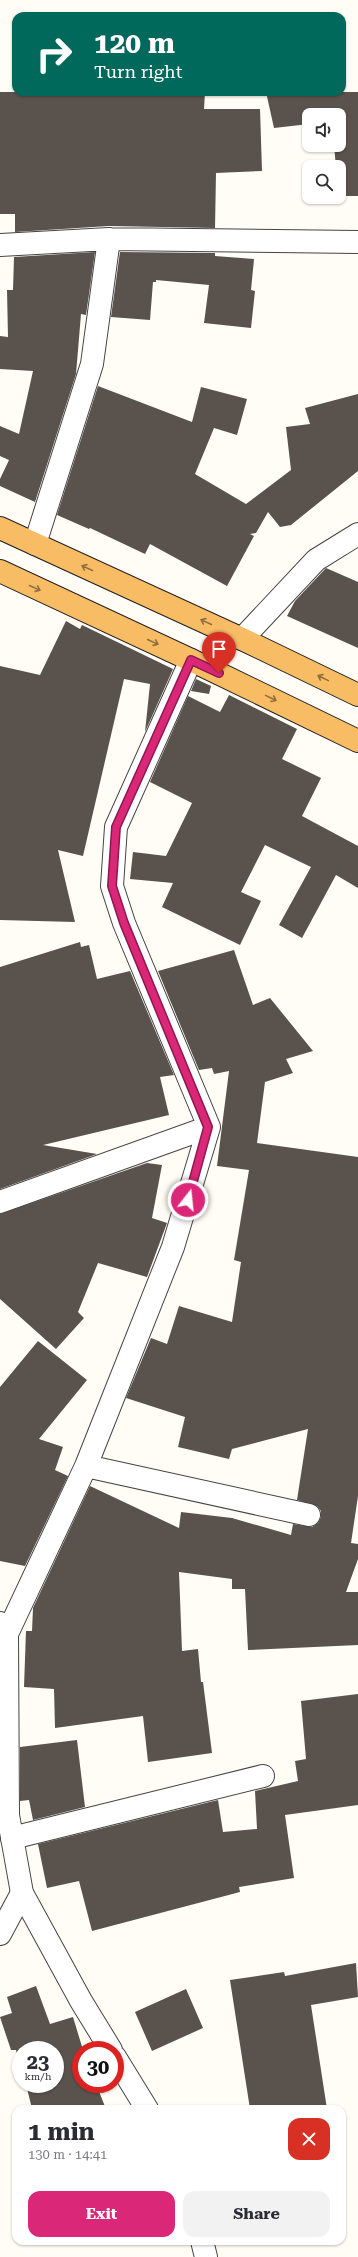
<!DOCTYPE html>
<html lang="en">
<head>
<meta charset="utf-8">
<style>
  body { margin:0; font-family:"Roboto Serif",serif; background:#f2f2f3; color:#2b2b33; height:100vh; display:flex; flex-direction:column; font-size:15px; white-space:nowrap }
  * { box-sizing:border-box; margin:0 }
  p { font-size:13px; color:#7c7c81 }
  .icon { flex:none; width:22px; height:22px; fill:none; stroke:currentColor; stroke-width:2; stroke-linecap:round; stroke-linejoin:round }
  .map { position:relative; flex:1; overflow:hidden }
  .side { position:absolute; left:12px; top:2105px; width:334px; height:140px; display:flex; flex-direction:column; background:#fff; border-radius:12px; box-shadow:0 1px 3px #0004 }
  .side>* { flex:none }
  .banner { position:absolute; left:12px; top:12px; width:334px; height:84px; border-radius:12px; box-shadow:0 1px 3px #0004; background:#00695c; color:#fff; overflow:hidden }
  .buttons { position:absolute; left:302px; top:108px; display:grid; gap:8px }
  .buttons a { display:grid; place-items:center; width:44px; height:44px; border-radius:8px; background:#fff; box-shadow:0 1px 3px #0004; font-size:20px }
  .speed { position:absolute; left:12px; top:2041px; display:flex; gap:8px; font-size:20px; font-weight:700; text-align:center }
  .speed>* { display:grid; place-content:center; width:52px; height:52px; border-radius:50%; background:#fff; box-shadow:0 1px 3px #0004; line-height:1 }
  .speed small { font-size:10px; font-weight:400 }
  .speed .limit { border:6px solid #d22; background:#fff; color:#111 }
  .pin { position:absolute; display:grid; place-items:center; width:34px; height:34px; color:#fff; margin:-41px -17px; border-radius:50% 50% 50% 0; rotate:-45deg; box-shadow:0 0 4px #0007 }
  .pin .icon { rotate:45deg }
  .me { position:absolute; width:44px; margin:-22px; rotate:16deg; stroke-linejoin:round; filter:drop-shadow(0 0 3px #0008) }
  .turn { display:flex; align-items:center; gap:14px; height:84px; padding:0 16px; font-size:18px }
  .turn .icon { width:52px; height:52px; stroke-width:2.5 }
  .turn b { display:block; font-size:28px; line-height:34px }
  .round { display:grid; place-items:center; flex:none; width:42px; height:42px; border-radius:12px; background:#f2f2f3 }
  .summary { display:flex; align-items:center; justify-content:space-between; height:68px; padding:0 16px }
  h1 { font-size:24px; font-weight:700; line-height:30px }
  .primary-button { display:flex; gap:8px; margin-top:auto; padding:8px 16px }
  .primary-button a { flex:1; height:46px; border-radius:12px; background:#db2777; color:#fff; font-size:16px; font-weight:700; line-height:46px; text-align:center }
  .primary-button a+a { background:#f2f2f3; color:#2b2b33 }
  .map>svg:first-child { display:block }
  .building { fill:#5a524d }
  .lines { fill:none; stroke-linecap:round; stroke-linejoin:round }
  .minor-casing { stroke:#444; stroke-width:24 }
  .tertiary-casing { stroke:#444; stroke-width:24 }
  .trunk-casing { stroke:#222; stroke-width:24 }
  .minor { stroke:#fff; stroke-width:22 }
  .tertiary { stroke:#fff; stroke-width:22 }
  .trunk { stroke:#f7bc64; stroke-width:22 }
  .oneway { stroke:#906f3f }
  .route-casing { stroke:#8e194d; stroke-width:10 }
  .route { stroke:#db2777; stroke-width:7 }
</style>
</head>
<body>
<div class="map">
<svg width="358" height="2257" viewBox="0 0 358 2257">
  <rect width="100%" height="100%" fill="#fffdf5"/>
  <path class="building" d="M 0,92 L 205,92 L 204,109 L 260,109 L 262,171 L 216,173 L 215,228 L 109,226 L 15,232 L 15,214 L 0,214 Z
    M 266,92 L 358,92 L 358,196 L 339,196 L 339,167 L 336,167 L 334,145 L 339,145 L 339,115 L 309,115 L 309,124 L 274,128 Z
    M 95,252 L 86,315 L 81,314 L 76,374 L 35,502 L 0,486 L 0,479 L 9,460 L 0,456 L 0,426 L 19,434 L 33,371 L 0,369 L 0,336 L 8,337 L 7,290 L 13,290 L 14,257 Z
    M 120,252 L 215,253 L 215,256 L 254,259 L 251,290 L 255,291 L 251,328 L 204,323 L 209,285 L 156,280 L 156,282 L 153,282 L 150,320 L 111,317 Z
    M 98,386 L 192,422 L 201,387 L 247,399 L 237,435 L 214,428 L 195,474 L 246,504 L 291,470 L 286,427 L 310,424 L 305,408 L 358,394 L 358,471 L 291,525 L 280,527 L 268,512 L 256,533 L 250,534 L 254,536 L 227,586 L 150,544 L 145,554 L 90,528 L 89,529 L 57,515 Z
    M 326,568 L 358,582 L 358,648 L 287,616 L 295,601 Z
    M 66,621 L 80,629 L 82,625 L 173,669 L 145,732 L 150,684 L 124,679 L 83,856 L 58,850 L 75,922 L 0,920 L 0,666 L 40,675 Z
    M 196,679 L 211,686 L 209,694 L 191,691 Z
    M 229,695 L 297,729 L 282,759 L 321,778 L 302,816 L 358,846 L 358,888 L 336,875 L 302,938 L 279,925 L 311,867 L 265,845 L 241,892 L 261,901 L 240,945 L 162,907 L 173,883 L 130,879 L 133,852 L 166,856 L 192,803 L 150,782 L 188,696 L 220,712 Z
    M 80,942 L 81,947 L 89,945 L 97,979 L 130,971 L 174,1075 L 160,1077 L 169,1115 L 43,1145 L 97,1154 L 0,1189 L 0,967 Z
    M 234,950 L 253,1005 L 270,998 L 313,1051 L 286,1059 L 293,1073 L 265,1082 L 257,1143 L 358,1157 L 358,1496 L 351,1543 L 358,1544 L 358,1559 L 346,1592 L 358,1592 L 358,1645 L 248,1650 L 245,1589 L 232,1589 L 232,1579 L 179,1572 L 182,1651 L 198,1649 L 201,1682 L 203,1682 L 212,1753 L 148,1762 L 143,1716 L 55,1728 L 54,1689 L 24,1687 L 26,1631 L 32,1631 L 33,1608 L 90,1486 L 179,1528 L 181,1512 L 232,1518 L 291,1535 L 293,1524 L 312,1527 L 318,1523 L 321,1517 L 321,1511 L 317,1506 L 297,1500 L 308,1429 L 232,1449 L 229,1459 L 178,1447 L 185,1417 L 126,1398 L 151,1338 L 167,1344 L 179,1306 L 232,1322 L 241,1262 L 234,1260 L 249,1170 L 217,1166 L 229,1071 L 214,1074 L 212,1068 L 199,1070 L 158,971 Z
    M 147,1163 L 162,1165 L 152,1218 L 167,1223 L 147,1277 L 98,1263 L 78,1312 L 84,1318 L 56,1349 L 0,1299 L 0,1214 Z
    M 38,1341 L 87,1380 L 39,1439 L 63,1447 L 55,1470 L 68,1476 L 25,1566 L 0,1561 L 0,1387 Z
    M 358,1694 L 358,1805 L 285,1815 L 294,1878 L 239,1887 L 240,1892 L 92,1931 L 79,1881 L 47,1888 L 38,1844 L 218,1800 L 223,1832 L 257,1829 L 255,1791 L 298,1781 L 295,1761 L 306,1759 L 301,1701 Z
    M 77,1740 L 85,1807 L 33,1820 L 29,1800 L 20,1801 L 20,1747 Z
    M 356,1963 L 358,1997 L 311,2005 L 327,2109 L 250,2109 L 230,1980 L 284,1972 L 285,1976 Z
    M 36,1986 L 50,2024 L 73,2017 L 83,2050 L 81,2050 L 81,2084 L 96,2084 L 106,2109 L 32,2109 L 26,2084 L 55,2084 L 55,2050 L 21,2050 L 21,2060 L 19,2053 L 17,2054 L 16,2050 L 11,2050 L 0,2017 L 12,2013 L 7,1997 Z
    M 186,1989 L 203,2028 L 152,2051 L 135,2012 Z"/>
  <g class="lines">
    <defs>
      <path id="minor" d="M 0,245 L 109,239 L 358,242
        M 35,544 L 92,364 L 109,239
        M 242,639 L 316,560 L 358,534
        M 0,1202 L 209,1127
        M 86,1466 L 309,1515
        M 7,1634 L 86,1466 L 173,1247 L 209,1127 L 124,923 L 112,886 L 116,827 L 191,660
        M 12,1838 L 263,1776
        M 0,1934 L 22,1893"/>
      <path id="tertiary" d="M 0,1623 L 7,1634 L 8,1815 L 22,1893 L 81,2001 L 111,2050
        M 115,2057 L 147,2109
        M 202,2241 L 206,2257"/>
      <path id="trunk" d="M 0,528 L 242,639 L 358,695
        M 0,571 L 191,660 L 358,741"/>
    </defs>
    <use href="#minor" class="minor-casing"/>
    <use href="#tertiary" class="tertiary-casing"/>
    <use href="#trunk" class="trunk-casing"/>
    <use href="#minor" class="minor"/>
    <use href="#tertiary" class="tertiary"/>
    <use href="#trunk" class="trunk"/>
  </g>
  <defs><path id="oneway-shaft" d="M-6 0H5M1.5-3L5.5 0L1.5 3" fill="none" stroke-width="1.6" stroke-linecap="round" stroke-linejoin="round"/></defs>
  <g class="oneway">
    <use href="#oneway-shaft" transform="translate(87 568) rotate(-155)"/>
    <use href="#oneway-shaft" transform="translate(35 588) rotate(25)"/>
    <use href="#oneway-shaft" transform="translate(206 622) rotate(-155)"/>
    <use href="#oneway-shaft" transform="translate(153 642) rotate(25)"/>
    <use href="#oneway-shaft" transform="translate(323 678) rotate(-154)"/>
    <use href="#oneway-shaft" transform="translate(271 698) rotate(26)"/>
  </g>
  <g class="lines">
    <defs>
      <path id="route" d="M 188,1200 L 208,1127 L 124,923 L 112,886 L 116,827 L 191,660 L 219,673"/>
    </defs>
    <use href="#route" class="route-casing"/>
    <use href="#route" class="route"/>
  </g>
</svg>
<div class="buttons">
<a><svg class="icon" aria-label="sound" viewBox="0 0 24 24"><path d="M4 9h4l5-4v14l-5-4H4zM17 9q2 3 0 6"/></svg></a>
<a><svg class="icon" aria-label="search" viewBox="0 0 24 24"><circle cx="10" cy="10" r="6"/><path d="M15 15l6 6"/></svg></a>
</div>
<div class="speed"><div>23<small>km/h</small></div><div class="limit">30</div></div>
<div class="pin" style="left:219px;top:673px;background:#d93025"><svg class="icon" aria-label="arrive" viewBox="0 0 24 24"><path d="M6 21V4h12l-3 4 3 4H6"/></svg></div>
<svg class="me" style="left:188px;top:1200px" viewBox="-20 -20 40 40"><circle r="17" fill="#db2777" stroke="#fff" stroke-width="3"/><path d="M0-11L8 9 0 5-8 9z" fill="#fff"/></svg>
<div class="banner">
<div class="turn"><svg class="icon" aria-label="right" viewBox="0 0 24 24"><path d="M7 20v-9h11M14 6l5 5-5 5"/></svg><div><b>120 m</b>Turn right</div></div>
</div>
<section class="side">
<div class="summary"><div><h1>1 min</h1><p>130 m · 14:41</p></div><a class="round" style="background:#d93025;color:#fff"><svg class="icon" aria-label="close" viewBox="0 0 24 24"><path d="M6 6l12 12M18 6L6 18"/></svg></a></div>
<div class="primary-button"><a>Exit</a><a>Share</a></div>
</section>
</div>
</body>
</html>
